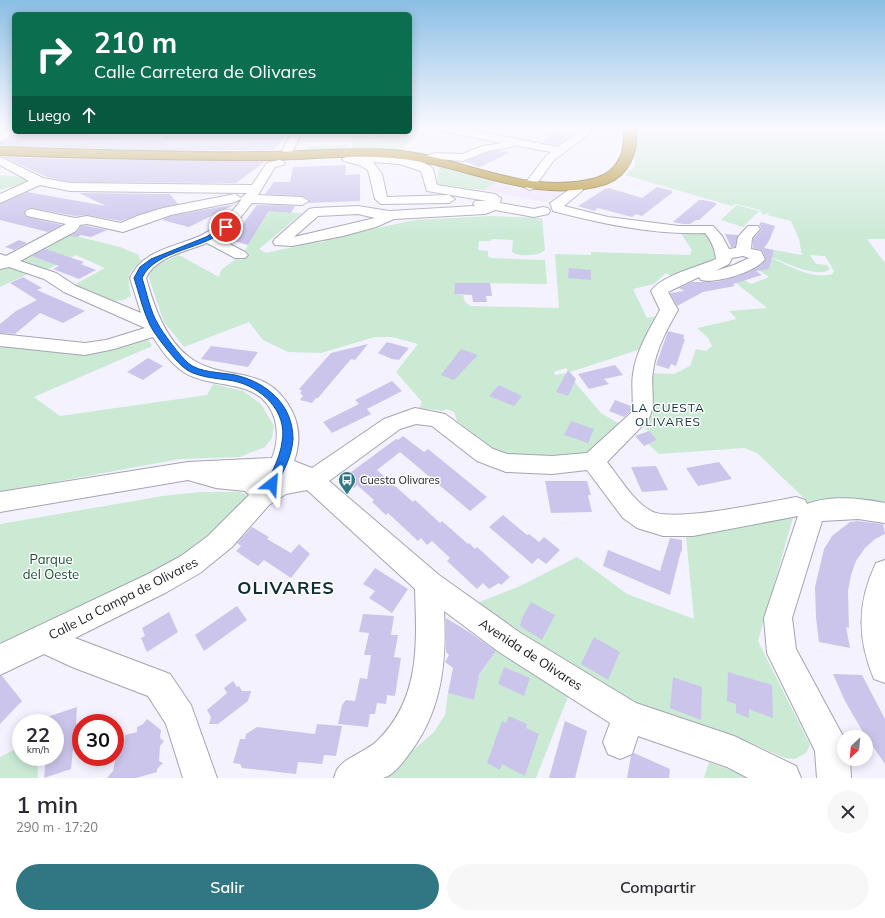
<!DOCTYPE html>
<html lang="es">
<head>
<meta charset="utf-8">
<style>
  body { margin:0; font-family:Mulish,sans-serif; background:#f7f7f7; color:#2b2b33; height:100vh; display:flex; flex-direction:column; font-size:15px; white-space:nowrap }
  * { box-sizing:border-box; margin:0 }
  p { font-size:13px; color:#7c7c81 }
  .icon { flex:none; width:22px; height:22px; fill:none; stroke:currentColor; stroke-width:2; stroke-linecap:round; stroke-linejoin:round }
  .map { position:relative; height:778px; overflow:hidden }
  .sheet { display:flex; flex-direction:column; background:#fff; flex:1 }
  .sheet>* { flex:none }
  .banner { position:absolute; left:12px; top:12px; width:400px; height:122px; border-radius:6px; box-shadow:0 2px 10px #0003; background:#0b6e4f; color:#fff; overflow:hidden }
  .needle { width:26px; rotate:206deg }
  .fabs { position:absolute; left:837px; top:730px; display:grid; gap:8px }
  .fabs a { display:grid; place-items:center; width:36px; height:36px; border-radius:50%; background:#fff; box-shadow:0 2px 10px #0003; font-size:20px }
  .speed { position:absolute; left:12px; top:714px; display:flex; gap:8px; font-size:20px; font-weight:700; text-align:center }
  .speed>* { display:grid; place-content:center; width:52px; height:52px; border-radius:50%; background:#fff; box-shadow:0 2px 10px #0003; line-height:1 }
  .speed small { font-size:10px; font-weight:400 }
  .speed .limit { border:6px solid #d22; background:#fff; color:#111 }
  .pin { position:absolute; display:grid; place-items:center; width:34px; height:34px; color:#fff; margin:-17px; border:2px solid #fff; border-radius:50%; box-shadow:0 1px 4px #0007 }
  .me { position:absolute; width:44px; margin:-22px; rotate:28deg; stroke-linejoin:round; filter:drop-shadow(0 0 3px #0008) }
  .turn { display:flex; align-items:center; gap:14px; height:84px; padding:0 16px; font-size:18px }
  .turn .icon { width:52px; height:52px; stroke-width:2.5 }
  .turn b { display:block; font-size:28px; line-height:34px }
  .then { display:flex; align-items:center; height:38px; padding:0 16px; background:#0003; gap:8px; font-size:15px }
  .round { display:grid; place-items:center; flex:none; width:42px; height:42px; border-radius:21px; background:#f7f7f7 }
  .overview { display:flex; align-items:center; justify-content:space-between; height:68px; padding:0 16px }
  h1 { font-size:24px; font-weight:600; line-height:30px }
  .primary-button { display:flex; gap:8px; margin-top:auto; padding:8px 16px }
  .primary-button a { flex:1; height:46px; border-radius:24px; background:#307783; color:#fff; font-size:16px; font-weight:600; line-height:46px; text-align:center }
  .primary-button a+a { background:#f7f7f7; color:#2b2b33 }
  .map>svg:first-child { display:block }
  .industrial { fill:#efe5fb }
  .green { fill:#caead4 }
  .building { fill:#cbc5eb }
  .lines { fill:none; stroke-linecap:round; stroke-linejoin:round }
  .minor-casing { stroke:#a5a4b2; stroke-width:2 }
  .highway-casing { stroke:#7d6726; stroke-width:2 }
  .minor { fill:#fff; fill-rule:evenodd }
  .highway { fill:#b18f28; fill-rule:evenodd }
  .route { fill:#1a73e8; stroke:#114b97 }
  .labels { text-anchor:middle; stroke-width:3; stroke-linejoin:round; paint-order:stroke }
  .poi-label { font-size:11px; fill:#1c1c21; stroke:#fff; text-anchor:start }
  .neighbourhood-label { font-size:12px; letter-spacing:1px; fill:#0d2f35; stroke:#fff }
  .near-park-label { font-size:13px; fill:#155030; stroke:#fff }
  .near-street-label { font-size:13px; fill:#1c1c21; stroke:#fff }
  .near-district-label { font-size:18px; font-weight:bold; letter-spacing:1px; fill:#0d2f35; stroke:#fff }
</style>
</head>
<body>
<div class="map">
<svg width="885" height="778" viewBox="0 0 885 778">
  <rect width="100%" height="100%" fill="#f4f2ff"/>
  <path class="industrial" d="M 495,183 L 521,189 L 558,192 L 564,194 L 545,202 L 484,190 Z"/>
  <path class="green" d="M 635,128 L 885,128 L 885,239 L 867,239 L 885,263 L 885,509 L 810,504 L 757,453 L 744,448 L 659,454 L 648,444 L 657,440 L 641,424 L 653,415 L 646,391 L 647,373 L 674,374 L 690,366 L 696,349 L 706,351 L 712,346 L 708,338 L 697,328 L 737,319 L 729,311 L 767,308 L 726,275 L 733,273 L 751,284 L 769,277 L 752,266 L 759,259 L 771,261 L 772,258 C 789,266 813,280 832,274 L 834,271 L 825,256 L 810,255 L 816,264 L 827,265 L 830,269 C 817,280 778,259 764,254 L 773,254 L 774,250 L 802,255 L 799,239 L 791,221 L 767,215 L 770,212 L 763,215 L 760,210 L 736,204 L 732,206 L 625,175 L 635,166 Z
    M 361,134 L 410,140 L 402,150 L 352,150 L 353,135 Z
    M 349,145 L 348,150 L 308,151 L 308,146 Z
    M 439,166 L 495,183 L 484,190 L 437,185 Z
    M 0,175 L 21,177 L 29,182 L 0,190 Z
    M 275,202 L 281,203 L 280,205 L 283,205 L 279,212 L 302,213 L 259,249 L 266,253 L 311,243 L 324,242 L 324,240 L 414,220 L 491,216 L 542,218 L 545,250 C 539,256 519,257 512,252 L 513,240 L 492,239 L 491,241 L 479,241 L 478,250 L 488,251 L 488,256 L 491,258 L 545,260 L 547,284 L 455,283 L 454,294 L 463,295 L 465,302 L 471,306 L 559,308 L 555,254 L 591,255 L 591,252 L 690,255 L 692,250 L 682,235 L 683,232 L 706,231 L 720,257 L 675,278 L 666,273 L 654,284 L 633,289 L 647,318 L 663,315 L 644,348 L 570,372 L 566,368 L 554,372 L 555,375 L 567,373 L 601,413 L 625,427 L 599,449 L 567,461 L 505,455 L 495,450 L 457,421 L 454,412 L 446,409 L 443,411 L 419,408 L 422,402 L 396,372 L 418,344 L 392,337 L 375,337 L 321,353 L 288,352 L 263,340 L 249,322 L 184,347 L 164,322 L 149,278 L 151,270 L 155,266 L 179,255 L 219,277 L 221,270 L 237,258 L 241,260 L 249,253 L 245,251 L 248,245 Z
    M 737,205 L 759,211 L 743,227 L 721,220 Z
    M 67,234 L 120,247 L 139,255 L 139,259 L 143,260 C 125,274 128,276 131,296 C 114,309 90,293 74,285 L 105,268 L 76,255 L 44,271 L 20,261 Z
    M 13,266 L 32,272 L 0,287 L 0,269 Z
    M 146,336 L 152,346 L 34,397 L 60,416 L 207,395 L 213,384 L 243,391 L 261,404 L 274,426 L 272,438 L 265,447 L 240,457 L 180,459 L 0,492 L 0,342 L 63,349 Z
    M 200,492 L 240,492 L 246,495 L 246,500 L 208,543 L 0,652 L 0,524 L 163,496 Z
    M 796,507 L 758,641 L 810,745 L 806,753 L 795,759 L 785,758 L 746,741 L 641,705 L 578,670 L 477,603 L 518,587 L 577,557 L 627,594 L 694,619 L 685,526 Z
    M 496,651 L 568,697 L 536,778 L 386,778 L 386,774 L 434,732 L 445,715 L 448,693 L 474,700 L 478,677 Z
    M 21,746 L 21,757 L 37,757 L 38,778 L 0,778 L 0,757 Z
    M 709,762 L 751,778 L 704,778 Z"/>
  <path class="building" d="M 18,132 L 91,133 L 86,137 L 161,139 L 165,135 L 284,137 L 274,150 L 164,150 L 0,146 L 0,143 Z
    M 544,132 L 570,132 L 557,145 L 542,142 L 548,137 Z
    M 499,151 L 511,152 L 480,167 L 465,162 L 489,152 Z
    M 3,157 L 131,160 L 266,161 L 236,183 L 70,182 L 47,177 Z
    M 346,165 L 345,175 L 360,174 L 360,201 L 309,203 L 310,200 L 302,196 L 265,194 L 274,182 L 290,182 L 293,167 Z
    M 657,187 L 673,191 L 671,192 L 673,192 L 642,216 L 636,214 L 632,217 L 598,208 L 594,211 L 578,206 L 605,189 L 609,188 L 642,198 Z
    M 27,192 L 106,206 L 79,193 L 170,194 L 178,204 L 137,215 L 121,221 L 87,215 L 75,216 L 32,208 L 26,209 L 24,214 L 27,217 L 62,225 L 48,232 L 0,220 L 0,204 Z
    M 699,200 L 703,200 L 716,203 L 716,205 L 699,220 L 696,220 L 690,224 L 683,224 L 673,222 Z
    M 236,204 L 189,227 L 162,220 L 171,216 Z
    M 257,205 L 295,206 L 291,213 L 269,211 L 248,245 L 231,240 Z
    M 761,222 L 775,226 L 769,241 L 764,248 L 774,250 L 769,269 L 756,271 L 762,275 L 733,284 L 735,286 L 703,292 L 677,306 L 670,293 L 684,291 L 679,288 L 692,282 L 716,282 L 736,277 L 761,265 L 766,259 L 762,250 L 753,248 L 753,239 L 762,229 L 759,225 Z
    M 81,226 L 87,226 L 107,230 L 91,237 L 81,235 L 77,237 L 70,236 L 77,232 Z
    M 725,234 L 738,235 L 735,247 L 731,247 Z
    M 19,240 L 27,243 L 14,250 L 5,247 Z
    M 45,249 L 84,262 L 81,264 L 96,270 L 79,279 L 53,269 L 59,266 L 32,256 Z
    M 569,268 L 591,270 L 591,280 L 568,278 Z
    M 23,277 L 42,288 L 37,290 L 85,311 L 63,323 L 40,313 L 15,334 L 0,333 L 0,324 L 16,311 L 37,300 L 10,283 Z
    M 455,283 L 490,283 L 492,296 L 486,296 L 487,302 L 473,302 L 472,295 L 454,294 Z
    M 668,331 L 684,335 L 683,339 L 685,339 L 676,366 L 671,364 L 669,369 L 656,365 Z
    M 387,342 L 409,348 L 399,360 L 392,359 L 378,353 Z
    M 368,344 L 355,360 L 351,359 L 318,398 L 316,398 L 312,403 L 300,400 L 303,396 L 300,393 L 302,391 L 299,389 L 331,353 Z
    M 211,346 L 227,348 L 258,352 L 248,367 L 201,359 Z
    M 461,349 L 478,355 L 454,380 L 441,375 Z
    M 148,358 L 163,366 L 143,380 L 127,372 Z
    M 615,365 L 623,375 L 604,379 L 609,384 L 589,389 L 578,374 Z
    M 568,370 L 576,379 L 568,396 L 556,392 Z
    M 392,381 L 402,391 L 367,409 L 371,414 L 332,433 L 323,422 L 359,404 L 355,400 Z
    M 499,385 L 522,396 L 514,406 L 489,396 Z
    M 615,400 L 631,406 L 631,411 L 624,417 L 609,411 Z
    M 571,421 L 594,429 L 588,443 L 564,435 Z
    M 649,431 L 657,440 L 644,446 L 635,436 Z
    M 403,436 L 424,452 L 428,449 L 487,497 L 470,511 L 400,452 L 377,470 L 413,502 L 415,500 L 440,523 L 442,521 L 468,544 L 469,543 L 475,549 L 477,547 L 510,577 L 501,585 L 499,583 L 489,589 L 483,583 L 477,589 L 447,561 L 450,558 L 432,541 L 427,545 L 421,538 L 418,541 L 388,513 L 386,515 L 372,502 L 374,500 L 357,485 L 354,488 L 343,478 L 396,439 L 398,440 Z
    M 719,462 L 732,479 L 698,486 L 686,468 Z
    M 656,466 L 668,490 L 642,492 L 631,467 Z
    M 545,481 L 587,481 L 591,495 L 588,495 L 592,512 L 551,513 Z
    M 503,515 L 527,535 L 529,534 L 539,542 L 544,537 L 560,550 L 546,564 L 538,558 L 532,564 L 489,527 Z
    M 858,521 L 883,524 L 885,534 L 875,539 L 865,548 L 856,561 L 851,575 L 848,591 L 849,628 L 846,627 L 850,648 L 819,642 L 816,618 L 815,587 L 824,549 L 832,536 L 850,522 Z
    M 252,527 L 269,537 L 267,539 L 291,553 L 299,544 L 310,554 L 291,578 L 264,560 L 258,566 L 236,551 L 241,546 L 237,543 Z
    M 670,538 L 682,540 L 682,552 L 681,551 L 670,595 L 603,566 L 608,550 L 660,571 Z
    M 375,568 L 408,589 L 392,613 L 369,598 L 375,591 L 363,584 Z
    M 531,602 L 555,615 L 542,640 L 520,626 L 522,618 Z
    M 237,606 L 247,620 L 204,651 L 195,635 Z
    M 169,612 L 178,632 L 147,652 L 141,638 L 145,636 L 142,628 Z
    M 363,614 L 394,616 L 391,635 L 398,635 L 394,657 L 401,658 L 395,696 L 387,695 L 386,704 L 377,703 L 375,714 L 370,714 L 368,727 L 338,724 L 342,705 L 346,700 L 355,701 L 360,678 L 367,679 L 371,655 L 364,655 L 369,633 L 359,632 Z
    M 446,618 L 469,632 L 496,651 L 479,675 L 474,700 L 448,693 L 453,668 L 445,662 L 449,655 L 446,652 Z
    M 594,637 L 620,652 L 608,680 L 581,664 Z
    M 504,667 L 530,678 L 524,696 L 498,684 Z
    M 728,672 L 772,685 L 773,718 L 749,709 L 749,718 L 736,713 L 736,704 L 727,701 Z
    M 833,674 L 862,675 L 885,719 L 885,764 L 863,732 L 845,701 Z
    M 0,676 L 2,676 L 22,701 L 0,724 Z
    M 673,677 L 702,687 L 701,720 L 670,708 Z
    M 233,681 L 237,687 L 239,686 L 242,691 L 251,691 L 248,701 L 218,724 L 209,724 L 211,717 L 207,710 L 227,693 L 224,688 Z
    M 77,707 L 76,724 L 81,722 L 81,747 L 73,749 L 71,769 L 44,778 L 46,757 L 55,757 L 55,723 L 35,723 L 35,721 Z
    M 509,716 L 527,724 L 526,728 L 539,734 L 525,776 L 502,764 L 500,770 L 487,763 L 502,721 L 506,723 Z
    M 147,719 L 161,730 L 160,738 L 164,741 L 160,746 L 159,761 L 163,763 L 157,769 L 157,772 L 136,778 L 107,778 L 113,771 L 117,750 L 120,744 L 124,743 L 125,735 L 137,732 L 137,727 L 143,724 Z
    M 565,721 L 587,731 L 575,778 L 549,778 Z
    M 317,724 L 342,726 L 336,756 L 324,755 L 322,764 L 298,762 L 296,774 L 242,768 L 240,764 L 233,763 L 240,739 L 245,739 L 246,734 L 257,727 L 315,734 Z
    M 634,753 L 670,769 L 669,778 L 627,778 L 631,756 Z"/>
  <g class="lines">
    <defs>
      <path id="minor" d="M 8,128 L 14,128 L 14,132 L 17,132 L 0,142 L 0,134 Z
        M 436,128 L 460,128 L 558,147 L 582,128 L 592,128 L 587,136 L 554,160 L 533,189 L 529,190 L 523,186 L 546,156 L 551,152 L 513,145 L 512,147 L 489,151 L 463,161 L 437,159 L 426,162 L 422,161 L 420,159 L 422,157 L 436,153 L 462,154 L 483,146 L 502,143 L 441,131 Z
        M 292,132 L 302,132 L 292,153 L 284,153 L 282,151 Z
        M 344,132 L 386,132 L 387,134 C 383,139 348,137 344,132 Z
        M 368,155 C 383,155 424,157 433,169 L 437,185 L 495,194 L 501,198 L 500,203 L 534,209 L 543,207 L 548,208 L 550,211 L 548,214 L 534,217 L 495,210 L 485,214 L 394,219 L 376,227 L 343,236 L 292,246 L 275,245 L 273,242 L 275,239 L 309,209 L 314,208 L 358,206 L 389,211 L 475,206 L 473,204 L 475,201 L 487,201 L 427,191 L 421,171 L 399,164 L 373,162 L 382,174 L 387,197 L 449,195 L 455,199 L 449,203 L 381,204 L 375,199 L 368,170 L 359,165 L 344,161 L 342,159 L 348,156 ZM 358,214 L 375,218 L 294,237 L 318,216 Z
        M 0,157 L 43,178 L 70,183 L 252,185 L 267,163 L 279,160 L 283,161 L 285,163 L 283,165 L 275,167 L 258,195 L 302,197 L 309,201 L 302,205 L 252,203 L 232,228 L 218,238 L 245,252 L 248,255 L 245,258 L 235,258 L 207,243 C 188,251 155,257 146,278 C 154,306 165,339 189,357 C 225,384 266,361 292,411 C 300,427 300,445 294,461 L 312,468 L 384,419 L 415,408 L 445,414 L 493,449 L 507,454 L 552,456 L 587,453 L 632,412 C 634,399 631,386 633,374 C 636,351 649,330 660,310 L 651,291 C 662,275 698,267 716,259 C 715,249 711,240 705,233 C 653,235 603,224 553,211 L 550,203 L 570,189 L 569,186 L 571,183 L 579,183 L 583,190 L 564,206 L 608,217 L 679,226 L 713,226 L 722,236 L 729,249 L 736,248 L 738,237 L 748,226 L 758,226 L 760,229 L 752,238 L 751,249 L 761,251 L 765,259 C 756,272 716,284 701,280 L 699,277 L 668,292 L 678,310 C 667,329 656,349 653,371 C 650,388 657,405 648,420 L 607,462 C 620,478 633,501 651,511 C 673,523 768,502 796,497 L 805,500 L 807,504 C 831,495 860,498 885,503 L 885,523 L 858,519 L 822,521 L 792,618 L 796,649 L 844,738 L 844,759 L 850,759 L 851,778 L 817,778 L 815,751 L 767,653 L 764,618 L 798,516 L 693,536 L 663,536 L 637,528 L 623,518 L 587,470 L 552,474 L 506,472 L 477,461 L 432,426 L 416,424 L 400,429 L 329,481 L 439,575 L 519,632 L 636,703 L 734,736 L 796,766 L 801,778 L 748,778 L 727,767 L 638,736 L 632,754 L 620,759 L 608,754 L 603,742 L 610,723 L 499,652 L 444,611 C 447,665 441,715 406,758 C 401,765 392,776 383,778 C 372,778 346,778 334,778 C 335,775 336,770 339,767 C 344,759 368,750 377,741 C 420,699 417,646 415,589 L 307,490 L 286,494 L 269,505 L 232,547 L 200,573 L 167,592 L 75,638 L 170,674 L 191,705 L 217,778 L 183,778 L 166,724 L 148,696 L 72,667 L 44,654 L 0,675 L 0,644 L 148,574 L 181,556 L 208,536 L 249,495 L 245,491 L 216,488 L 188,480 L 0,512 L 0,492 L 188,462 L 272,458 C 277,446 278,432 275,420 C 262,376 216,391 185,373 C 171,364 162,351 153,337 L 114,349 L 85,355 L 0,346 L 0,334 L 85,343 L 106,340 L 145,328 L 64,292 L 44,279 L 9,267 L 0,269 L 0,254 L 6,256 L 66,224 L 27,216 L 25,213 L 27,210 L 32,209 L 75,218 L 87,216 L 121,223 L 137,216 L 163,208 L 235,194 L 241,198 L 247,193 L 70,191 L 40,185 L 0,203 L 0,194 L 29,181 L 0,165 ZM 241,199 L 241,200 C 231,214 218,227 202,235 C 177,247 143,249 130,278 L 141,313 L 76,286 L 56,273 L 20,261 L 76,231 L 80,225 L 87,224 L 123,232 L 171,215 L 235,202 ZM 743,256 L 749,258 L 734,265 L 715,271 L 729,264 L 732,258 Z
        M 885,560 L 885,683 L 874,679 C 857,638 857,603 876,563 Z"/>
      <path id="highway" d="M 623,128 L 635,128 C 639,151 629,176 606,184 C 532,207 465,163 392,158 C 349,154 306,160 263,160 C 175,160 88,158 0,155 L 0,147 C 88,150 175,153 263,152 C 306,152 350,147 393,150 C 461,156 526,197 596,178 C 618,172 627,150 623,128 Z"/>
    </defs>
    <use href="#minor" class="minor-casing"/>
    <use href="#highway" class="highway-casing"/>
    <use href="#minor" class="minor"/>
    <use href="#highway" class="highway"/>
  </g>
  <linearGradient id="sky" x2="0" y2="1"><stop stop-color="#8bbfe4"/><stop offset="0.54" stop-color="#faf9ff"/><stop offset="1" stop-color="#faf9ff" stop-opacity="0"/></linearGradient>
  <rect width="885" height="237" fill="url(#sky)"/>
  <path class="route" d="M 224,226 L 229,227 C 206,250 155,249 142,278 C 147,293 150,311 158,324 C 162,332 181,357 188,363 C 200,373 220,372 235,375 C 266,382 293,404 293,439 C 292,456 283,473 275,487 L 272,488 L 266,484 C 273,470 280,457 282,442 C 288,411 261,387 234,381 C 218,378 194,378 182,366 C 174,359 154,334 150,325 C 143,311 139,293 134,278 L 140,267 L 151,259 L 206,237 Z"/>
  <defs>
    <symbol id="bus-pin" viewBox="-11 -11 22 30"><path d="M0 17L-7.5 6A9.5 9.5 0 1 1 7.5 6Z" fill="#307783" stroke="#fff"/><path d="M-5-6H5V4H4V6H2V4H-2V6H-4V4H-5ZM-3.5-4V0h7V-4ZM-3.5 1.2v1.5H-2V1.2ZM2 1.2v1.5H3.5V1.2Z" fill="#fff"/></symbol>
  </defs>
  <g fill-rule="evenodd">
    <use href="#bus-pin" x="337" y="470" width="20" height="27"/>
  </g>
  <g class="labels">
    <g class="poi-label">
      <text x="360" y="484">Cuesta Olivares</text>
    </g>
    <g class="neighbourhood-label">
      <text x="668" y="412">LA CUESTA<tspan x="668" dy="14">OLIVARES</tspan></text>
    </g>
    <g class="near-park-label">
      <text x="51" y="564">Parque<tspan x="51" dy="15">del Oeste</tspan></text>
    </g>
    <g class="near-street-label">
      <text transform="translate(123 598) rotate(-27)" y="5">Calle La Campa de Olivares</text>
      <text transform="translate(531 654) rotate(33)" y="5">Avenida de Olivares</text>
    </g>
    <g class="near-district-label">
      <text x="286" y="594">OLIVARES</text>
    </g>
  </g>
</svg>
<div class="fabs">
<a><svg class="needle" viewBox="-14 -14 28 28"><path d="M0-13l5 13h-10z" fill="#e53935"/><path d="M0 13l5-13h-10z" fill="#7c7c81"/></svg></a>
</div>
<div class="speed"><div>22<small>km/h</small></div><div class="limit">30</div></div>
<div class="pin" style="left:226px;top:227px;background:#d93025"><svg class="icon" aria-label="arrive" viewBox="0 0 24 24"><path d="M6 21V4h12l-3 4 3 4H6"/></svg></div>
<svg class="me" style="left:272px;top:484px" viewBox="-20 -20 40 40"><path d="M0-17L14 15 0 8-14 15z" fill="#1a73e8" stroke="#fff" stroke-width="4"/></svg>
<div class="banner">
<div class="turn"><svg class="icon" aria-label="right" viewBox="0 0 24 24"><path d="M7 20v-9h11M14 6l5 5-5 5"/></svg><div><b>210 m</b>Calle Carretera de Olivares</div></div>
<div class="then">Luego<svg class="icon" aria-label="ahead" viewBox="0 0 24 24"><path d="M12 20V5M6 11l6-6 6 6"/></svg></div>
</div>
</div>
<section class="sheet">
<div class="overview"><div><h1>1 min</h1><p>290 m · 17:20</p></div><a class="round"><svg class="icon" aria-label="close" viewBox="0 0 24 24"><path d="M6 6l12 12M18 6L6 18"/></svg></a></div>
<div class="primary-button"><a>Salir</a><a>Compartir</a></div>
</section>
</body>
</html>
